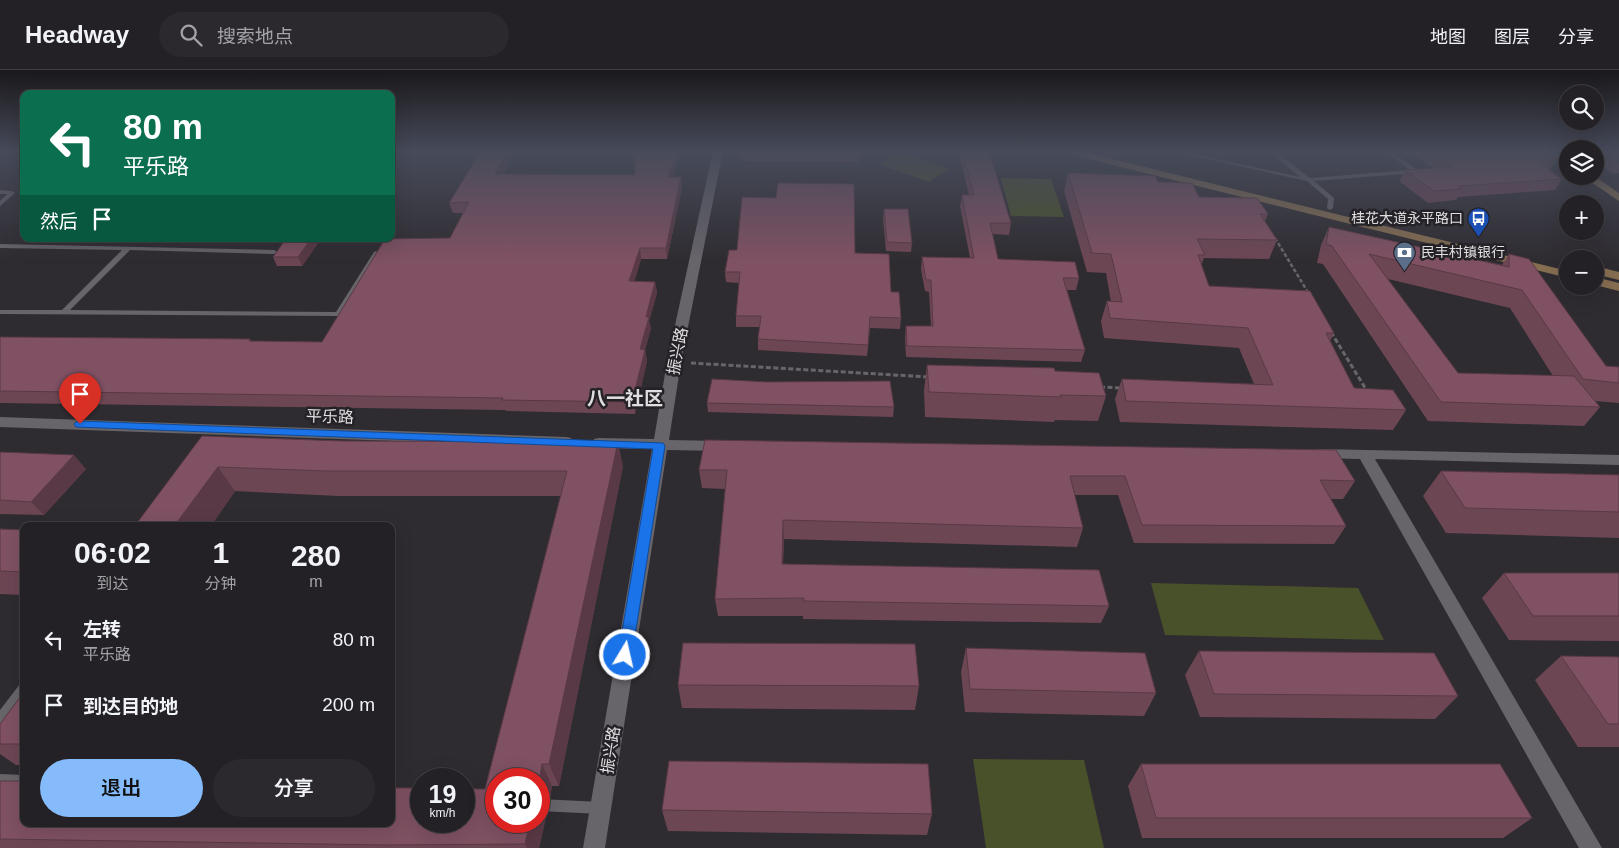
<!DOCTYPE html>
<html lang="zh">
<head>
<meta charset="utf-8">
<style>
  body { margin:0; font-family:Arial,"Noto Sans SC",sans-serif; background:#2b292d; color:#f1f3f6; height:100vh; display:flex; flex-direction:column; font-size:19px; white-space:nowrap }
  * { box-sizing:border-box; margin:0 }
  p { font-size:16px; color:#a3a3a7 }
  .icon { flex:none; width:28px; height:28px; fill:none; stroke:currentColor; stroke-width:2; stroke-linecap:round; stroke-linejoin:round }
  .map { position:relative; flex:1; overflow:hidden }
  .drawer { position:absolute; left:20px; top:452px; width:375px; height:305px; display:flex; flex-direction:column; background:#232125; border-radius:10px; box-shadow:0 5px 20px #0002,0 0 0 1px #403e42 }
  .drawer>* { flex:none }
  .top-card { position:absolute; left:20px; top:20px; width:375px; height:152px; border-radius:10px; box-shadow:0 5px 20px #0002,0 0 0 1px #403e42; background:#0b6e4f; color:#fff; overflow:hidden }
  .fabs { position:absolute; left:1559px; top:15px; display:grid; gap:10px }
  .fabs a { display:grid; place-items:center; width:45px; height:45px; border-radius:50%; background:#232125; box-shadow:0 5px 20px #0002,0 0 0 1px #403e42; font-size:25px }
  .speed { position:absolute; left:410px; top:698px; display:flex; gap:10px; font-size:25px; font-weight:700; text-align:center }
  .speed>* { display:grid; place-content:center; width:65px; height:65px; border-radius:50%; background:#232125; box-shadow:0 5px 20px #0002,0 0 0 1px #403e42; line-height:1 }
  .speed small { font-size:12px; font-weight:400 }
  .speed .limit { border:8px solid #d22; background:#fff; color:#111 }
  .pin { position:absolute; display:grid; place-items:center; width:42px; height:42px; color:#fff; margin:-51px -21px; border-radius:50% 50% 50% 0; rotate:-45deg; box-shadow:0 0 5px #0007 }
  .pin .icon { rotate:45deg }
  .me { position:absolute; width:55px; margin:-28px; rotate:9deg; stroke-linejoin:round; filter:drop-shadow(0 0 4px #0008) }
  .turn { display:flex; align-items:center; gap:18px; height:105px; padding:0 20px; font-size:22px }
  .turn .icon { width:65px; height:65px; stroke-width:2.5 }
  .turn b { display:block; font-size:35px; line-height:42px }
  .then { display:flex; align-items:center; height:48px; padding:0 20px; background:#0003; gap:10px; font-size:19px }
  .eta { display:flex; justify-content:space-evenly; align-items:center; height:85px; text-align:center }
  .eta b { font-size:30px; font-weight:600; line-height:35px }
  .button { display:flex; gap:10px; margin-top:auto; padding:10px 20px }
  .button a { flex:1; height:58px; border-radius:30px; background:#86bbfb; color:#111; font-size:20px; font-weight:600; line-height:58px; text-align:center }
  .button a+a { background:#2b292d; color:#f1f3f6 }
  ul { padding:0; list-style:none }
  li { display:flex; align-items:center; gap:15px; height:65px; padding:0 20px }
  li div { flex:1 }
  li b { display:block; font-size:19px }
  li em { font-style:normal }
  header { display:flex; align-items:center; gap:30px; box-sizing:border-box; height:70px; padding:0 25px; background:#232125; border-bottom:1px solid #403e42 }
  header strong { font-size:24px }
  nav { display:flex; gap:28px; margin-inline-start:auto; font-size:18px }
  .search { width:350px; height:45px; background:#2b292d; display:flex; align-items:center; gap:12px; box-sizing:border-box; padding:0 18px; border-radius:28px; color:#a3a3a7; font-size:19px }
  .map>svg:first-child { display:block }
  .green { fill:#49512a }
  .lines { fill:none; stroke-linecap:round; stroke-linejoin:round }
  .path-far1 { stroke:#686569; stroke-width:2.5; stroke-dasharray:4 2; stroke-linecap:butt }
  .path { stroke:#686569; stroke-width:3; stroke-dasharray:5 2.5; stroke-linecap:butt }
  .lane { fill:#67646a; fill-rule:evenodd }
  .street { fill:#67646a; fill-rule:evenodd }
  .secondary { fill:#856d50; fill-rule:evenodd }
  .wall { fill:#6d4654; fill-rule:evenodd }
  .shaded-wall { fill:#593945 }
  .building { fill:#7f5162; stroke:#593945 }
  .route { fill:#1a73e8; stroke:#114b97 }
  .labels { text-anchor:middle; stroke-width:5; stroke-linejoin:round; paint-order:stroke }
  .far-poi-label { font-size:14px; fill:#e0dee1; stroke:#252227; text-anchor:end }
  .street-label { font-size:16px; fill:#e0dee1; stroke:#252227 }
  .quarter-label { font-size:19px; font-weight:bold; fill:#e0dee1; stroke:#252227 }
</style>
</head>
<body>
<header>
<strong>Headway</strong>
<div class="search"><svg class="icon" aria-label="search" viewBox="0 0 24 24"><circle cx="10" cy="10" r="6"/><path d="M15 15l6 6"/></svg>搜索地点</div>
<nav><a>地图</a><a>图层</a><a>分享</a></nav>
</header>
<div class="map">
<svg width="1619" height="778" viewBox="0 0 1619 778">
  <rect width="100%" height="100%" fill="#2f2c31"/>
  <path class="green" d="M 899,81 L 949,99 L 929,112 L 879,94 Z
    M 1001,108 L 1051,109 L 1064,147 L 1011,146 Z
    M 1151,513 L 1358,518 L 1384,570 L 1165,565 Z
    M 973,689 L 1084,690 L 1104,778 L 986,778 Z"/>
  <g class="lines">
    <path class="path-far1" d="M 1275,168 L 1309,224"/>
    <path class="path" d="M 1331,262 L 1367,321
      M 691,293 L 929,307
      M 1100,317 L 1121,318"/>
    <path class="lane" d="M 1170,81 L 1181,81 L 1300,107 L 1269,81 L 1275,81 L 1310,108 L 1410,100 L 1384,81 L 1391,81 L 1419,101 L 1416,103 L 1314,111 L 1334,128 L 1333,138 L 1330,140 L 1327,138 L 1328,129 L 1307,111 Z
      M 0,120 L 12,121 L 15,123 L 0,136 L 0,131 L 7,124 L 0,124 Z
      M 0,174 L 274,180 L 277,182 L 274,184 L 130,180 L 70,240 L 336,242 L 374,182 L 376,181 L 379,183 L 342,244 L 338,246 L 0,244 L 0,240 L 62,240 L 122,180 L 0,178 Z
      M 24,612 L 24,626 L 4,653 L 0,654 L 0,640 L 20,614 Z
      M 0,704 L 24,705 L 24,717 L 0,716 Z
      M 539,729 L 601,732 L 605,734 L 607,738 L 605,742 L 601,744 L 539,741 Z"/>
    <path class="street" d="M 713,81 L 723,81 L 681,292 L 669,370 L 723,371 L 728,372 L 730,376 L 728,380 L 723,381 L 667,380 L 605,778 L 583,778 L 652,379 L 599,378 L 594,377 L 592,373 L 594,369 L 599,368 L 654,369 L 667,292 Z
      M 0,347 L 566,367 L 571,368 L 573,372 L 571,376 L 566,377 L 0,357 Z
      M 1319,379 L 1619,385 L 1619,395 L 1375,389 L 1602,778 L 1579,778 L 1360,389 L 1314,388 L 1312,384 L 1314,380 Z"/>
    <path class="secondary" d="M 1063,81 L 1080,81 L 1568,201 L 1568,208 L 1065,83 Z
      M 1547,81 L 1558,81 L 1568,87 L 1568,95 Z
      M 1582,106 L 1594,106 L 1619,123 L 1619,131 Z
      M 1595,196 L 1619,202 L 1619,210 L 1595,204 Z
      M 1595,207 L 1619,213 L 1619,221 L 1595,215 Z"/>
  </g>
  <path class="wall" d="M 516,81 L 503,104 L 635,105 L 635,81 L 681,81 L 673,107 L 682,118 L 667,189 L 641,189 L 634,212 L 655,212 L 657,223 L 649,251 L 651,258 L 645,280 L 647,291 L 635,344 L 506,341 L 505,340 L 0,333 L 0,267 L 250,269 L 251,271 L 322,272 L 450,168 L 463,143 L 453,143 L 449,133 Z
    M 741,81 L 860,81 L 859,92 L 741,91 Z
    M 958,81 L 989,81 L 1011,153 L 1009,165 L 993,164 L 998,189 L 1079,208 L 1076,220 L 1067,220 L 1085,280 L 1081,292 L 906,287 L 905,268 L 906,256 L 931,256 L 929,222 L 925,221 L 921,199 L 922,187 L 970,188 L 960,136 L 962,125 L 969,125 Z
    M 1407,81 L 1547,81 L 1557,88 L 1550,99 L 1549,99 L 1562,109 L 1555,120 L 1458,127 L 1456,130 L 1428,133 L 1399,111 L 1405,100 L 1433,98 Z
    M 1595,81 L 1619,81 L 1619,103 L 1612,103 L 1595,90 Z
    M 1068,103 L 1158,112 L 1199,127 L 1268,144 L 1265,151 L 1277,170 L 1269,189 L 1204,188 L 1201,195 L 1209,216 L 1334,263 L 1330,271 L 1354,318 L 1406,340 L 1393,360 L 1120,352 L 1115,329 L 1122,309 L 1254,314 L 1239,278 L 1104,268 L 1101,251 L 1107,231 L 1111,232 L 1106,203 L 1087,202 L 1064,121 Z
    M 884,139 L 912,173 L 911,182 L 886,181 L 883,148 Z
    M 1329,157 L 1502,195 L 1509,184 L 1606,296 L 1619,297 L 1619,333 L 1595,331 L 1600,337 L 1584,356 L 1428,351 L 1323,194 L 1317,193 L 1321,175 ZM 1388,209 L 1510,238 L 1553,306 L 1458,303 Z
    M 286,169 L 321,169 L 302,196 L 277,196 L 273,187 Z
    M 855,183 L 891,222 L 901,248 L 900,259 L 870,258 L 867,286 L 758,280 L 758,269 L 760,257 L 736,257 L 736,246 L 739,213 L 726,212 L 725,202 Z
    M 927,295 L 1055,301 L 1106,326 L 1098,351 L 1055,350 L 1054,352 L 925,347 L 924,320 Z
    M 707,333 L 894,337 L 893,347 L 708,342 Z
    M 202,366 L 623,396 L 559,716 L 552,716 L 550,728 L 539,727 L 547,743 L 539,778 L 0,778 L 0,711 L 485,719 L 561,426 L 339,426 L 235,421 L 211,456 L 140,456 L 137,453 ZM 496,709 L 539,709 L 539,751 Z
    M 705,370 L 1355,411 L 1343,429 L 1331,429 L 1346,456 L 1334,474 L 1134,473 L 1118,425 L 1074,425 L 1083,458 L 1077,477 L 784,469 L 783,494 L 1109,536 L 1101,553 L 803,549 L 803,546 L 718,546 L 715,529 L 725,419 L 702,418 L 699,400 Z
    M 0,382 L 86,399 L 44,445 L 0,444 Z
    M 1441,401 L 1619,405 L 1619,468 L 1446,463 L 1423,426 Z
    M 0,459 L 24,460 L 24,525 L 0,524 Z
    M 1504,503 L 1619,503 L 1619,571 L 1509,570 L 1482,528 Z
    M 966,578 L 1156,623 L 1144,646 L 965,642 L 961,602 Z
    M 1199,581 L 1458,626 L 1435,649 L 1200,647 L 1185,605 Z
    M 1561,586 L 1619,587 L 1619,677 L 1578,677 L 1535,610 Z
    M 678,615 L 919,616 L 915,640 L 682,638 Z
    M 24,622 L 24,695 L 16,695 L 0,684 L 0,654 Z
    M 1141,694 L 1532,748 L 1503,768 L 1142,768 L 1128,716 Z
    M 662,740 L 932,744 L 927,765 L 668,761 Z"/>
  <path class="shaded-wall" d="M 508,81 L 516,81 L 498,114 L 495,104 Z
    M 677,81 L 681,81 L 670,118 L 668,107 Z
    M 681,107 L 682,118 L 667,189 L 666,178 Z
    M 311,169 L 321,169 L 302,196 L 298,187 Z
    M 640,178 L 641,189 L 631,223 L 629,211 Z
    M 655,212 L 657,223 L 649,251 L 651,258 L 645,280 L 647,291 L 635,344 L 632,332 L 640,279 L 646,247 Z
    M 618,372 L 623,396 L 559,716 L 549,694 Z
    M 74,385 L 86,399 L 44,445 L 31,432 Z
    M 218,397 L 235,421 L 211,456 L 177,456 L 175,455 Z
    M 783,450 L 784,469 L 782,512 L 782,494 Z
    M 542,694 L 552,716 L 550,728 L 540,706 Z
    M 539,726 L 547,743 L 539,778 L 527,778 L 525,774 L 530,751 L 539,751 Z"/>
  <path class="building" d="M 481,81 L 508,81 L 495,104 L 635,105 L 635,81 L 677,81 L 668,107 L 681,107 L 666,178 L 640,178 L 629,211 L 655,212 L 646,247 L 649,247 L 640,279 L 645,280 L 632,332 L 502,330 L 503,328 L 0,321 L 0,267 L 250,269 L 249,271 L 322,272 L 385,169 L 450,168 L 469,132 L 449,133 Z
    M 962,81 L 989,81 L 1011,153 L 990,153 L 998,189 L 1075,192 L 1079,208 L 1063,208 L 1085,280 L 907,276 L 906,256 L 933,256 L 931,210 L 926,210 L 922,187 L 974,188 L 962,125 L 974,125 Z
    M 1429,81 L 1547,81 L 1557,88 L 1534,89 L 1562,109 L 1458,116 L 1462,119 L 1434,121 L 1405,100 L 1453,97 Z
    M 1606,81 L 1619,81 L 1619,91 Z
    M 1068,103 L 1155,106 L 1158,112 L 1192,113 L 1199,127 L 1257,128 L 1268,144 L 1260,144 L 1277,170 L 1197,169 L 1205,185 L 1198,185 L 1209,216 L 1310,221 L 1334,263 L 1326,263 L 1354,318 L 1393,320 L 1406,340 L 1126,331 L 1122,309 L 1273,315 L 1248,258 L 1110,248 L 1107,231 L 1122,232 L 1111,184 L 1092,183 Z
    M 778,113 L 854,114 L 855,183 L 889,184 L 891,222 L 899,222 L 901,248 L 870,247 L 868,275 L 758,269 L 761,246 L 736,246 L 740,202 L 725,202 L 729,180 L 737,180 L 742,127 L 776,128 Z
    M 884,139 L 908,139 L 912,173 L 887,172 Z
    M 1329,157 L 1509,197 L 1509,184 L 1529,189 L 1606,296 L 1619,297 L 1619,313 L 1583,309 L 1522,220 L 1369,184 L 1458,303 L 1574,306 L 1600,337 L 1441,332 L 1332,176 L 1326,174 Z
    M 286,169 L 311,169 L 298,187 L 273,187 Z
    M 927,295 L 1054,298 L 1055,301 L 1099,303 L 1106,326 L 1060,325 L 1061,327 L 929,322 Z
    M 712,309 L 767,312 L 890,311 L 894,337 L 707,333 Z
    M 202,366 L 342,371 L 618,372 L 549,694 L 542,694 L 540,706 L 528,706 L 526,709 L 496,709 L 496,751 L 530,751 L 525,774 L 385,775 L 0,769 L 0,711 L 24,711 L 24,754 L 391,754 L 391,718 L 421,718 L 421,751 L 464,751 L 464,719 L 485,719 L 567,401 L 325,401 L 218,397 L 175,455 L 197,456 L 148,456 L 150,454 L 137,453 Z
    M 705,370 L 1336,380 L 1355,411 L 1320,410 L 1346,456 L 1142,455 L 1125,406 L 1070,406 L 1083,458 L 783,450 L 782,494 L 1099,500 L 1109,536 L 803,531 L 804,528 L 715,529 L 727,400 L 699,400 Z
    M 0,382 L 74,385 L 31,432 L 0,430 Z
    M 1441,401 L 1619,405 L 1619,442 L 1465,438 Z
    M 0,459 L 24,460 L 24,502 L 0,501 Z
    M 1504,503 L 1619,503 L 1619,546 L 1533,546 Z
    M 683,573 L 915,574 L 919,616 L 678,615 Z
    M 966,578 L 1145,583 L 1156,623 L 970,619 Z
    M 1199,581 L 1434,583 L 1458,626 L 1214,624 Z
    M 1561,586 L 1619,587 L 1619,654 L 1608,654 Z
    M 24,622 L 24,674 L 0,674 L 0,654 Z
    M 669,691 L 928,694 L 932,744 L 662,740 Z
    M 1141,694 L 1500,694 L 1532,748 L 1156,748 Z"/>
  <linearGradient id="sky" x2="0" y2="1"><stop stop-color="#1a181b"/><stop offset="0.43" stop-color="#474b5a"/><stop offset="1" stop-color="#474b5a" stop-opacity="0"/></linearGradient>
  <rect width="1619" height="190" fill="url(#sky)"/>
  <path class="route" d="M 80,351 L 663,373 L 665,376 L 632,585 L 630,590 L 625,591 L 620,590 L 618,585 L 653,379 L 76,357 L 74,354 L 76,352 Z"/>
  <defs>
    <symbol id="bus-pin" viewBox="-11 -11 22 30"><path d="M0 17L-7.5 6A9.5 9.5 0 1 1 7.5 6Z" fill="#1a4fb4" stroke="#252227"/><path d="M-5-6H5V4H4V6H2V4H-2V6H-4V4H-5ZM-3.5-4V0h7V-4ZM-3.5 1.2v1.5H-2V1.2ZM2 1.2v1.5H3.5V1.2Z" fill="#fff"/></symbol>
    <symbol id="bank-pin" viewBox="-11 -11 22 30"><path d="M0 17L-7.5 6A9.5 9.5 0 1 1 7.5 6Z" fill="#5c6f8a" stroke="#252227"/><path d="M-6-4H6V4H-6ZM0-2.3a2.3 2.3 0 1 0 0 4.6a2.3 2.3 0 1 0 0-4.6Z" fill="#fff"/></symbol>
  </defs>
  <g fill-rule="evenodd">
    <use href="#bus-pin" x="1466" y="136" width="25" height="34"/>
    <use href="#bank-pin" x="1392" y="170" width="25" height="34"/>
  </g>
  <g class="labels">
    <g class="far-poi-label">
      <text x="1463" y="153">桂花大道永平路口</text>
      <text x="1421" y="187" text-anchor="start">民丰村镇银行</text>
    </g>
    <g class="street-label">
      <text transform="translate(677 281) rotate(-79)" y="6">振兴路</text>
      <text transform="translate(330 346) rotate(2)" y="6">平乐路</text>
      <text transform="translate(610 680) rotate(-81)" y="6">振兴路</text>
    </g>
    <g class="quarter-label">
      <text x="625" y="335">八一社区</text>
    </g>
  </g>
</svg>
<div class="fabs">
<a><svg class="icon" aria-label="search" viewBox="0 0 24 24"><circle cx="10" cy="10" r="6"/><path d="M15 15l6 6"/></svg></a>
<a><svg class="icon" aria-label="layers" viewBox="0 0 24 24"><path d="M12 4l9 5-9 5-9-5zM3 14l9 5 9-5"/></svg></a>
<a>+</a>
<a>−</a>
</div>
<div class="speed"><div>19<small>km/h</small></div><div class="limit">30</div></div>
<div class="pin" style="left:80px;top:354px;background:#d93025"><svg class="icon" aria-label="arrive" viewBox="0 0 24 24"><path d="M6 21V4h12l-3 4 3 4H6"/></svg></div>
<svg class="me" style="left:625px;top:585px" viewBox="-20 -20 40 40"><circle r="17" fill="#1a73e8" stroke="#fff" stroke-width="3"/><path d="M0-11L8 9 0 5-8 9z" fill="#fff"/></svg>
<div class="top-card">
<div class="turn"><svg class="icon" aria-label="left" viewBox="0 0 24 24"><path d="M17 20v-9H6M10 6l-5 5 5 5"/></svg><div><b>80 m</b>平乐路</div></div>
<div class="then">然后<svg class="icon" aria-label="arrive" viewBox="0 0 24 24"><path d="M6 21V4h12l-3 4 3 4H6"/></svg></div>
</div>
<section class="drawer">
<div class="eta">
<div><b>06:02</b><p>到达</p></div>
<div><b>1</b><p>分钟</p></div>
<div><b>280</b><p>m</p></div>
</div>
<ul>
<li><svg class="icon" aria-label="left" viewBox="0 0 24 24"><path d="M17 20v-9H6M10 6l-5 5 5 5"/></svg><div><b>左转</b><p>平乐路</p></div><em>80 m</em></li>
<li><svg class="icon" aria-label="arrive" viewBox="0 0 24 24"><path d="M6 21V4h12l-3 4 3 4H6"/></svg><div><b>到达目的地</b></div><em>200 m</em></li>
</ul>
<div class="button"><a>退出</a><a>分享</a></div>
</section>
</div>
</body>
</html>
